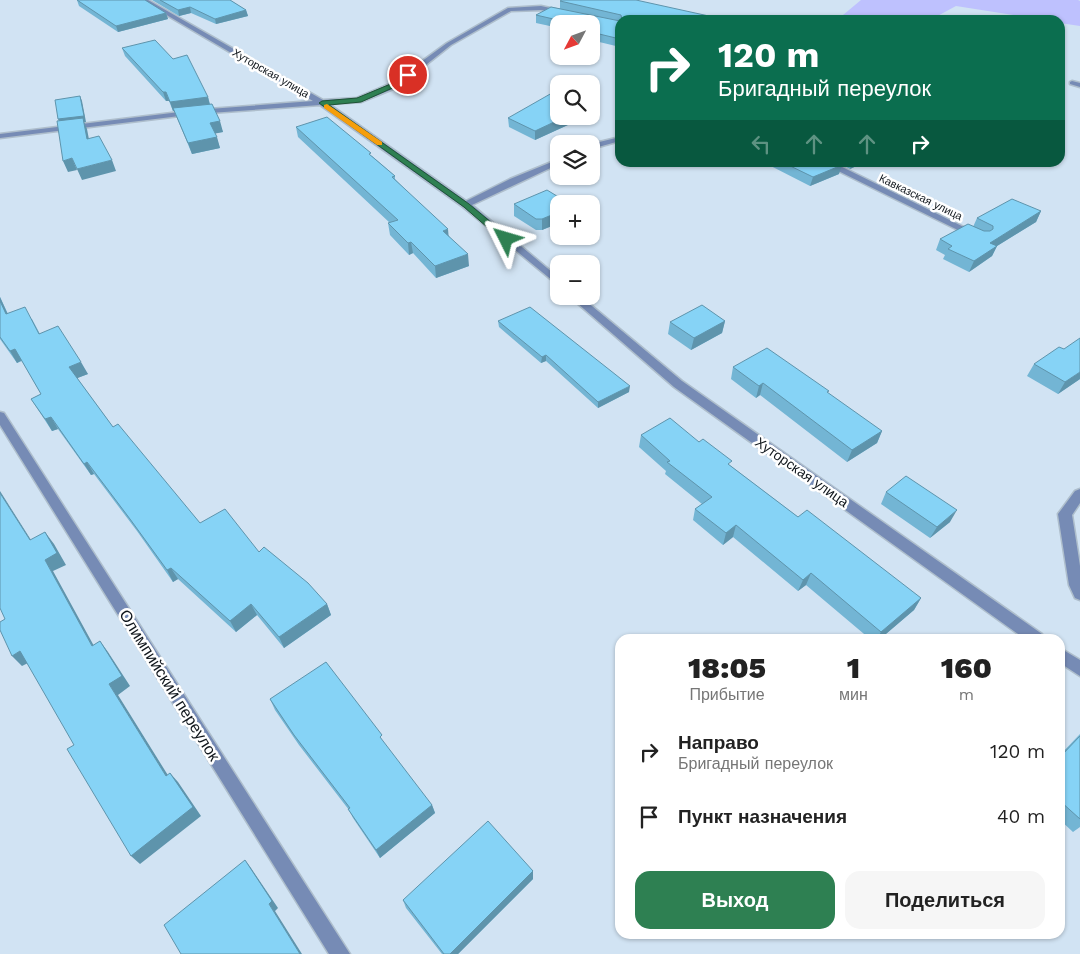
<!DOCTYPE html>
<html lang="ru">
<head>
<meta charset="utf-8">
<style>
  body { margin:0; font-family:"Work Sans",sans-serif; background:#f6f6f6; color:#222; height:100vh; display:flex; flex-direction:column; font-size:19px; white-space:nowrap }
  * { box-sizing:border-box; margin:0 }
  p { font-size:16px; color:#767676 }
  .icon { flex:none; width:28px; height:28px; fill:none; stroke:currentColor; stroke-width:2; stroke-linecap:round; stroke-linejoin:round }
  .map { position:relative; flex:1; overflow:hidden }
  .sheet { position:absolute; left:615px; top:634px; width:450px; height:305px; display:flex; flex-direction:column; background:#fff; border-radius:15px; box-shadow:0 1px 4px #0004 }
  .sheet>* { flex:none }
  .banner { position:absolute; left:615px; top:15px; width:450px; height:152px; border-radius:15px; box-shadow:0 1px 4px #0004; background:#0b6e4f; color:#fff; overflow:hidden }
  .needle { width:32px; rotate:229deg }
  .tools { position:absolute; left:550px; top:15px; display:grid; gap:10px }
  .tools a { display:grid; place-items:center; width:50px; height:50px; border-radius:10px; background:#fff; box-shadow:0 1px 4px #0004; font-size:25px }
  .pin { position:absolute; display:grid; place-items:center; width:42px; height:42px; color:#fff; margin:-21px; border:2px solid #fff; border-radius:50%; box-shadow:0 1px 5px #0007 }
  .me { position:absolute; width:55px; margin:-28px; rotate:310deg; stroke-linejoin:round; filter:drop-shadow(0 0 4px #0008) }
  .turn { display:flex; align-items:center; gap:18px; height:105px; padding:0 20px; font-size:22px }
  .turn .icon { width:65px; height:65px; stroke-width:2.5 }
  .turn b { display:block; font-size:35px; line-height:42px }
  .lanes { display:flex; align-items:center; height:48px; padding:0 20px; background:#0003; justify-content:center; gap:25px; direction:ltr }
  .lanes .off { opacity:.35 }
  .eta { display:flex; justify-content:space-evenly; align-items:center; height:85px; text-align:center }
  .eta b { font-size:30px; font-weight:800; line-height:35px }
  .button { display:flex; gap:10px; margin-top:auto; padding:10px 20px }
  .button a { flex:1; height:58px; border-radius:15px; background:#2e8052; color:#fff; font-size:20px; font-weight:800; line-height:58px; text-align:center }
  .button a+a { background:#f6f6f6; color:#222 }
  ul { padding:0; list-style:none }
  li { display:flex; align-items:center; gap:15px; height:65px; padding:0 20px }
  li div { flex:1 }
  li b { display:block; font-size:19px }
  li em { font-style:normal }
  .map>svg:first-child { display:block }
  .green { fill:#bec1fe }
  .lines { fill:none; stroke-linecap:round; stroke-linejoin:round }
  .minor-casing { stroke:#aebecc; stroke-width:3 }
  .minor { fill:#768bb5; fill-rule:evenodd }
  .wall { fill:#73b5d4 }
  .shaded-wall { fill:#5e94ac }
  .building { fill:#86d3f6; stroke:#5e94ac }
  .route { fill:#2e8052; stroke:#1e5335 }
  .slow { fill:#f59e0b }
  .labels { text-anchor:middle; stroke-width:5; stroke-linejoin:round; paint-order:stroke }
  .far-street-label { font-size:11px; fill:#10161c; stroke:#fff }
  .street-label { font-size:14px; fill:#10161c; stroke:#fff }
  .near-street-label { font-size:16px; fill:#10161c; stroke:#fff }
</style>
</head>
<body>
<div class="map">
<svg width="1080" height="954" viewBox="0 0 1080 954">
  <rect width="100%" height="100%" fill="#d1e3f3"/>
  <path class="green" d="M 861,0 L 1078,0 L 1080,1 L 1080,26 L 1060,23 L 1060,20 L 1044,20 L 956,6 L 930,20 L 837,20 Z"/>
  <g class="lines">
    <defs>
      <path id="minor" d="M 141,0 L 148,0 L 323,100 L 357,98 L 392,83 L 447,43 L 508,8 L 541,6 L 564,11 L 562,14 L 541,10 L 511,11 L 451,45 L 398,87 L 361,102 L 329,104 L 466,201 L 510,179 L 559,159 L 559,164 L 472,205 L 559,278 L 559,286 L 463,207 L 320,105 L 196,114 L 0,138 L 0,134 L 196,110 L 313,101 Z
        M 1072,81 L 1080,83 L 1080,87 L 1070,84 L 1070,82 Z
        M 620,137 L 620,141 L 591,149 L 591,144 Z
        M 820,162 L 832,162 L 980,235 L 978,237 L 972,237 Z
        M 569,296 L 580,296 L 682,381 L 1042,634 L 1044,639 L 1025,639 L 674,387 Z
        M 0,412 L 4,413 L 350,954 L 329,954 L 0,425 Z
        M 1080,489 L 1080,503 L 1072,515 L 1080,566 L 1080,600 L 1075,598 L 1069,585 L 1058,514 L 1075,491 Z
        M 1060,648 L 1080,660 L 1080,676 L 1060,663 Z"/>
    </defs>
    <use href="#minor" class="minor-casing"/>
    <use href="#minor" class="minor"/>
  </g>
  <path class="wall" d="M 77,0 L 166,13 L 168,19 L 118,32 L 79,6 Z
    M 152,0 L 230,0 L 246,10 L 248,16 L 216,24 L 191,13 L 179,16 Z
    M 560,1 L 727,20 L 620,20 L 620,47 L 591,40 L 591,24 L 559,24 L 559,28 L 536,23 L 536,15 L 560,8 Z
    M 122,48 L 208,97 L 210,104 L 223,132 L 215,133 L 220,148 L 192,154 L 174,111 L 173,111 L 169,101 L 166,101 L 125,56 Z
    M 508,118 L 581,119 L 535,140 L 509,127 Z
    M 296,127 L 372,156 L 395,176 L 395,179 L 449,236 L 469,266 L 436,278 L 413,253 L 409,255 L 390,235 L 388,223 L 390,223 L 298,137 Z
    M 763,162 L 836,162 L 839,174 L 810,186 Z
    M 837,162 L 865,162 L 850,169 Z
    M 514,204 L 559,204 L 559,223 L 542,230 L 536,230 L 514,216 Z
    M 1041,211 L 1036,222 L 997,246 L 992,256 L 969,272 L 943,259 L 945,255 L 936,250 L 940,239 L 973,227 L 977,218 Z
    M 0,297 L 8,314 L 32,319 L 40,334 L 88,374 L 77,378 L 113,427 L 200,523 L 259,552 L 327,604 L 331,615 L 284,648 L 257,615 L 236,632 L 178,579 L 173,582 L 137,531 L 94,474 L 91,475 L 58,429 L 52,431 L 31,399 L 41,394 L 22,361 L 17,363 L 0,339 Z
    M 498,321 L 629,392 L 598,408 L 546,361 L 541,363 L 499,327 Z
    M 725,321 L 722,333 L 691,350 L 668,334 L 670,322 Z
    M 1034,364 L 1080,379 L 1058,394 L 1027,376 Z
    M 733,367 L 882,431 L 877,443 L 847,462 L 760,395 L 756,398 L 731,379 Z
    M 641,435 L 699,442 L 798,517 L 921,598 L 914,610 L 880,639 L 870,639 L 806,585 L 798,591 L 733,537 L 723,545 L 693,520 L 695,509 L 702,504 L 665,474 L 666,471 L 639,447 Z
    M 886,492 L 950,522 L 930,538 L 881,504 Z
    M 270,699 L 432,805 L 435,813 L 380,858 L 353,818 L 349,810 L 299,745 L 275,710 Z
    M 1080,734 L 1080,827 L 1073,832 L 1060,820 L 1060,755 Z
    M 533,871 L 533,879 L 458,954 L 442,954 L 406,908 L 403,900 Z"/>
  <path class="shaded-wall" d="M 190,7 L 191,13 L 179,16 L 178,10 Z
    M 246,10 L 248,16 L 216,24 L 215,19 Z
    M 166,13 L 168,19 L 118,32 L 116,26 Z
    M 163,92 L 166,92 L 169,101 L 166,101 Z
    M 598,94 L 598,103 L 591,107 L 591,98 Z
    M 80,96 L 82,101 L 86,122 L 84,122 L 87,129 L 91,150 L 61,125 L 58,119 Z
    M 208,97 L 210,106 L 173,111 L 170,102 Z
    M 567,116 L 581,116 L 581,119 L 535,140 L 535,131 Z
    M 220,121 L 223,132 L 213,134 L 210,123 Z
    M 217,137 L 220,148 L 192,154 L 188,143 Z
    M 72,158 L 77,170 L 68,172 L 63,161 Z
    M 112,160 L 116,171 L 82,180 L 77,169 Z
    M 852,162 L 865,162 L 850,169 Z
    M 842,165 L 839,174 L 810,186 L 813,177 Z
    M 1041,211 L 1036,222 L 997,246 L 992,256 L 969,272 L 974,261 L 990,243 Z
    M 559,212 L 559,223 L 542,230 L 542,219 Z
    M 448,229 L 449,241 L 443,231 Z
    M 411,242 L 413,253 L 409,255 L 408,243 Z
    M 468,254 L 469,266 L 436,278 L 435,266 Z
    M 0,297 L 13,326 L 6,314 L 0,301 Z
    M 725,321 L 722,333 L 691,350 L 694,338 Z
    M 15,349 L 22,360 L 17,363 L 10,351 Z
    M 546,355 L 546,361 L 541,363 L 542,357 Z
    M 81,362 L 88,374 L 75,379 L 69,367 Z
    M 1080,372 L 1080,379 L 1058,394 L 1065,382 Z
    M 763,383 L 760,395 L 756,398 L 759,386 Z
    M 630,386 L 629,392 L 598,408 L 598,402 Z
    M 51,417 L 58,429 L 52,431 L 45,419 Z
    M 882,431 L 877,443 L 847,462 L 852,450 Z
    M 87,462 L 94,474 L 91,475 L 84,464 Z
    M 0,491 L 38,551 L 30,540 L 0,493 Z
    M 957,510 L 950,522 L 930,538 L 937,527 Z
    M 736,525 L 733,537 L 723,545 L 726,533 Z
    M 45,532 L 54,544 L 66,565 L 53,571 L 100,657 L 92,646 L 45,560 Z
    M 171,568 L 178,579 L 173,582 L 167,570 Z
    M 811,573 L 806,585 L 798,591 L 803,580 Z
    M 921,598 L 914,610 L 880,639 L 877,639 L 881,632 Z
    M 251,604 L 257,615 L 236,632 L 230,621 Z
    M 327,604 L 331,615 L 284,648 L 279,637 Z
    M 100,641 L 108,652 L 130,686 L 118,695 L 174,785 L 166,776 L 109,684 Z
    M 20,651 L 30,662 L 22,666 L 12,656 Z
    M 170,773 L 178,782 L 201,816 L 140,864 L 131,856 Z
    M 432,805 L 435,813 L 380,858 L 376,850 Z
    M 245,860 L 251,868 L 278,908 L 275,911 L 302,954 L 300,954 L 269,904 Z
    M 533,871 L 533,879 L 458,954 L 450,954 Z"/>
  <path class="building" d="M 77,0 L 145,0 L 166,13 L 116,26 Z
    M 160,0 L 230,0 L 246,10 L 215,19 L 190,7 L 178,10 Z
    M 562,0 L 636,0 L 727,20 L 622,20 L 621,15 L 560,1 Z
    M 551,7 L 620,21 L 620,39 L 591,32 L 591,24 L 575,24 L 536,15 Z
    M 155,40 L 173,59 L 187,55 L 208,97 L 170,102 L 166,92 L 163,92 L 122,48 Z
    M 559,89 L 559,116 L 567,116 L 535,131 L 508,118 Z
    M 591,92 L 598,94 L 591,98 Z
    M 80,96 L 84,116 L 58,119 L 55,100 Z
    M 212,104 L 220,121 L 210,123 L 217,137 L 188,143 L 173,108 Z
    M 327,117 L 371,153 L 369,154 L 395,176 L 392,177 L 448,229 L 443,231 L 468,254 L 435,266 L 411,242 L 408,243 L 388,223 L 398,220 L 296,127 Z
    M 83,118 L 87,139 L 99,136 L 112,160 L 77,169 L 72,158 L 63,161 L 57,121 Z
    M 782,162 L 836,162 L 842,165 L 813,177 Z
    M 547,190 L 570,204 L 559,204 L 559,212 L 542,219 L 536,219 L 514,204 Z
    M 1012,199 L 1041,211 L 990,243 L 997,246 L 974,261 L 948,249 L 952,246 L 940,239 L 968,224 L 984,231 L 990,231 L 993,229 L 993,226 L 977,218 Z
    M 0,301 L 6,314 L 25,307 L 39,334 L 58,326 L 81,362 L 69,367 L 113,427 L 118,424 L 200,523 L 225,509 L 259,552 L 264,547 L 308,583 L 327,604 L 279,637 L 251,604 L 230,621 L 171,568 L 167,570 L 130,519 L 87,462 L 84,464 L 51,417 L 45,419 L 31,399 L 41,394 L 15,349 L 10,351 L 0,337 Z
    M 702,305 L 725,321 L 694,338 L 670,322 Z
    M 530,307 L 630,386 L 598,402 L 546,355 L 542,357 L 498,321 Z
    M 1080,338 L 1080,372 L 1065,382 L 1034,364 L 1059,347 L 1064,349 Z
    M 767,348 L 829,391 L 827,392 L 882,431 L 852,450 L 763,383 L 759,386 L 733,367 Z
    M 670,418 L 699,442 L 703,439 L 732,461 L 728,464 L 798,517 L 807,510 L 921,598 L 881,632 L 811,573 L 803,580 L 736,525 L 726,533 L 695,509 L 712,497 L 667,462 L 670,461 L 641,435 Z
    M 906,476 L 957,510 L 937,527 L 886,492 Z
    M 0,493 L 30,540 L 45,532 L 57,553 L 45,560 L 92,646 L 100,641 L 122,676 L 109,684 L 166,776 L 170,773 L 193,807 L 131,856 L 67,749 L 74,745 L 20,651 L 12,656 L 0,630 L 0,622 L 5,619 L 0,608 Z
    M 326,662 L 382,735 L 380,737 L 432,805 L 376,850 L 348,809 L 350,808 L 294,735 L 270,699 Z
    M 1080,736 L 1080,819 L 1060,801 L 1060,757 Z
    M 488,821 L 533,871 L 450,954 L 444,954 L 403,900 Z
    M 245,860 L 272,901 L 269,904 L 300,954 L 181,954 L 164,925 Z"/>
  <path class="route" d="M 406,73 L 412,75 L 397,86 L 361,102 L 329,105 L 469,204 L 509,237 L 509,241 L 503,241 L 464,207 L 319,103 L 322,101 L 357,98 L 393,83 Z"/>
  <path class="slow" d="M 327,104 L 382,142 L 382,145 L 377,145 L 324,108 L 324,105 Z"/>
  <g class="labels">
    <g class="far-street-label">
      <text transform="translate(271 73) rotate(30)" y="4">Хуторская улица</text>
      <text transform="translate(921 197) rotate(26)" y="4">Кавказская улица</text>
    </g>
    <g class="street-label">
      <text transform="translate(802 472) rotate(35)" y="5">Хуторская улица</text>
    </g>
    <g class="near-street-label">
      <text transform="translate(170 685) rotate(58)" y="6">Олимпийский переулок</text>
    </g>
  </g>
</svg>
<div class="tools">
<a><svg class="needle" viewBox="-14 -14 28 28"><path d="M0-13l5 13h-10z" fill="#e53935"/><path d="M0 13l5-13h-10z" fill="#767676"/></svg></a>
<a><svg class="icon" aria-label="search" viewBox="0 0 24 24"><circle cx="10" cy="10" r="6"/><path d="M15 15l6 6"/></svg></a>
<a><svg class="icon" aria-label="layers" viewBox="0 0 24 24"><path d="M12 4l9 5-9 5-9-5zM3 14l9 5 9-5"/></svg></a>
<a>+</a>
<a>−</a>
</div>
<div class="pin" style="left:408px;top:75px;background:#d93025"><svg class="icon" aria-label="arrive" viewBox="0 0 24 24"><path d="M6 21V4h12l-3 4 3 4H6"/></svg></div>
<svg class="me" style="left:506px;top:239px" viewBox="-20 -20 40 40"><path d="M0-17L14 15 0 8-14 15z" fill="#2e8052" stroke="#fff" stroke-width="4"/></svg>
<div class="banner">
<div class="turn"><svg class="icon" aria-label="right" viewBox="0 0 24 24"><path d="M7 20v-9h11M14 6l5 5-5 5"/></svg><div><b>120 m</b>Бригадный переулок</div></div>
<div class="lanes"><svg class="icon off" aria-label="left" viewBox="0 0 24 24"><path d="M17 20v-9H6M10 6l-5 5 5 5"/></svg><svg class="icon off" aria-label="ahead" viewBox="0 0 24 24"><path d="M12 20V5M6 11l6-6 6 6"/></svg><svg class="icon off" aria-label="ahead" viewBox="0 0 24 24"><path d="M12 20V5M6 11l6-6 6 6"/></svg><svg class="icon" aria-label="right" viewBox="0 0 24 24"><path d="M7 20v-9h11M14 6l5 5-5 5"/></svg></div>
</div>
<section class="sheet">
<div class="eta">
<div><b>18:05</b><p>Прибытие</p></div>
<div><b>1</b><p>мин</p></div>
<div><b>160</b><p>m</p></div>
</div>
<ul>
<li><svg class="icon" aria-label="right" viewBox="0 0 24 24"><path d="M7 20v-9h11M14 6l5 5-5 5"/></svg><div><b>Направо</b><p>Бригадный переулок</p></div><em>120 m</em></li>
<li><svg class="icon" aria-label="arrive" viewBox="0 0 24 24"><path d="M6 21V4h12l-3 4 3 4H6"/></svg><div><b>Пункт назначения</b></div><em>40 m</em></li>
</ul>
<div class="button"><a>Выход</a><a>Поделиться</a></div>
</section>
</div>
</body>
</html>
